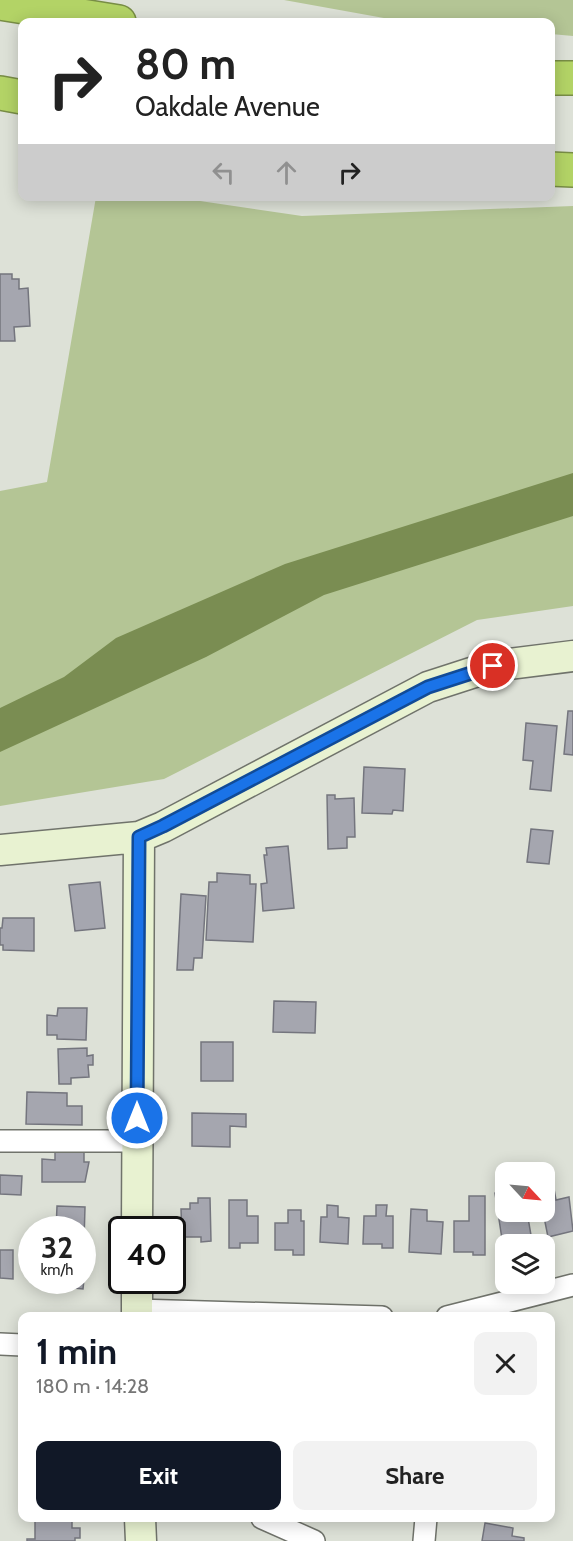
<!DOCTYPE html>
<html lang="en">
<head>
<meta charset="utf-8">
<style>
  body { margin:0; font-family:Cabin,sans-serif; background:#f2f2f2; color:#222; height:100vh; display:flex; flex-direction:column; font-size:22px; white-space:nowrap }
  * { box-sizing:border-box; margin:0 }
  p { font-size:20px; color:#767676 }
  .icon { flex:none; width:33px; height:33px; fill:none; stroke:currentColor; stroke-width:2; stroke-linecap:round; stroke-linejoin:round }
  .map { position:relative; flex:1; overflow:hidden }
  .details { position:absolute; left:18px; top:1312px; width:537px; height:210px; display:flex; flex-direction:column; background:#fff; border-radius:12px; box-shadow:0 3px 15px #0003 }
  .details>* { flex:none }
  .guide { position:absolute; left:18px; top:18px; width:537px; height:183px; border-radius:12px; box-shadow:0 3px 15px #0003; background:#fff; color:#222; overflow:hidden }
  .needle { width:39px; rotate:116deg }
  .fabs { position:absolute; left:495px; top:1162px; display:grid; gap:12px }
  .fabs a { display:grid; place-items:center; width:60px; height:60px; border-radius:12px; background:#fff; box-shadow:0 3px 15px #0003; font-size:30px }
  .speed { position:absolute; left:18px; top:1216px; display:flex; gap:12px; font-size:30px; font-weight:700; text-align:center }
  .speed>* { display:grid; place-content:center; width:78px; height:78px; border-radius:50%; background:#fff; box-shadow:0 3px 15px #0003; line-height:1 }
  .speed small { font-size:15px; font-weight:400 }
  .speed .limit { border:3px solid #111; border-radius:9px; background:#fff; color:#111 }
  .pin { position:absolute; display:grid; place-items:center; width:51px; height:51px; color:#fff; margin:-26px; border:3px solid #fff; border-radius:50%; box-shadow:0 2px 6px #0007 }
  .me { position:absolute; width:66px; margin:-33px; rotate:0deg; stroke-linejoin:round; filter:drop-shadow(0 0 4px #0008) }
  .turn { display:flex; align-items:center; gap:21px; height:126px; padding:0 18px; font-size:27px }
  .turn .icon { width:78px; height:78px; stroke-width:2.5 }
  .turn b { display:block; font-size:42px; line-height:51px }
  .lanes { display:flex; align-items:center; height:57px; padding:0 18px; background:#0003; justify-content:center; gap:30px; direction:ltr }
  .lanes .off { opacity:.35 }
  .round { display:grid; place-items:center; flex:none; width:63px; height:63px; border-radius:12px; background:#f2f2f2 }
  .summary { display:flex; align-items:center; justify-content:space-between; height:102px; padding:0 18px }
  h1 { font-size:36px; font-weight:700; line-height:45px; color:#111827 }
  .primary-button { display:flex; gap:12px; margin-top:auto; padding:12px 18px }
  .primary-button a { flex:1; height:69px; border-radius:12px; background:#111827; color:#fff; font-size:24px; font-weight:700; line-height:69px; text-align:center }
  .primary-button a+a { background:#f2f2f2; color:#222 }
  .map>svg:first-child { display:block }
  .green { fill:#b4c595 }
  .water { fill:#7a8d52 }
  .building { fill:#a5a6af; stroke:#74757e; stroke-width:1.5 }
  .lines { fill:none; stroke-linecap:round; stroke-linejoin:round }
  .street-casing { stroke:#70736b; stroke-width:24 }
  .secondary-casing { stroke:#70736b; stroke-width:33 }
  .highway-casing { stroke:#788d45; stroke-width:36 }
  .street { stroke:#fff; stroke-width:21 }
  .secondary { stroke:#e8f2d1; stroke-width:30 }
  .highway { stroke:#b3d366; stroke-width:33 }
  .route-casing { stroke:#114b97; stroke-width:15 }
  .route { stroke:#1a73e8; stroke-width:10 }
</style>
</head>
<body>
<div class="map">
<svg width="573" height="1541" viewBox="0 0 573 1541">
  <rect width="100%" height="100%" fill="#dde1d7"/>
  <path class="green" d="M 284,0 L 573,0 L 573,36 L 551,34 L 550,22 L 406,22 Z
    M 96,197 L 173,197 L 302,216 L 573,206 L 573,606 L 477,620 L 164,779 L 0,806 L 0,491 L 47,482 Z"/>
  <path class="water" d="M 573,473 L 573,516 L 324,595 L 206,657 L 0,752 L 0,708 L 64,677 L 116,638 L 285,564 Z"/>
  <path class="building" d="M 0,274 L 12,274 L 12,279 L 19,279 L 19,289 L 28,288 L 30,326 L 14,327 L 15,341 L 0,341 Z
    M 568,711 L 573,711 L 573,755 L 564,754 Z
    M 526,723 L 557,726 L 551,791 L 530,789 L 533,761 L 523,760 Z
    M 364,767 L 405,769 L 403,811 L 393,810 L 392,814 L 362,813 Z
    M 327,795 L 335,795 L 335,799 L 354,798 L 355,837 L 347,837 L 347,848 L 328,849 Z
    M 531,829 L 553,831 L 549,864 L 527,862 Z
    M 288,846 L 294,908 L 263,911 L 261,884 L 267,883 L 264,855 L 267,855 L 266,848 Z
    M 217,873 L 250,875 L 250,884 L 256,884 L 253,942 L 206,940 L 209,882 L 217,882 Z
    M 100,882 L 105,928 L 75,931 L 69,885 Z
    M 181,894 L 206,896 L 202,958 L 194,958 L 193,970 L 177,970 Z
    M 3,918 L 34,918 L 34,951 L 3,950 L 3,945 L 0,945 L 0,928 L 2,928 Z
    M 274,1001 L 316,1002 L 315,1033 L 273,1032 Z
    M 58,1008 L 87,1008 L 86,1040 L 57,1039 L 57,1035 L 47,1035 L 47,1015 L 57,1016 Z
    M 201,1042 L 233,1042 L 233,1081 L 201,1081 Z
    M 87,1048 L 87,1056 L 93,1055 L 93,1065 L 88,1065 L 89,1077 L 71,1078 L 71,1084 L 59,1084 L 58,1049 Z
    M 27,1092 L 67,1093 L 67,1106 L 82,1106 L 82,1125 L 26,1124 Z
    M 192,1113 L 246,1114 L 246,1127 L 230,1126 L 230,1147 L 192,1146 Z
    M 55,1152 L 84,1152 L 84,1162 L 89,1162 L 85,1182 L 42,1182 L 42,1159 L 55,1160 Z
    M 0,1175 L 22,1176 L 21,1195 L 0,1194 Z
    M 554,1189 L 556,1200 L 569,1197 L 573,1231 L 548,1237 L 543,1212 L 544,1191 Z
    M 506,1191 L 506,1212 L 527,1212 L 531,1235 L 502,1239 L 495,1193 Z
    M 469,1196 L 485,1196 L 485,1255 L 473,1255 L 473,1252 L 454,1252 L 454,1221 L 469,1221 Z
    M 198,1198 L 210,1198 L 211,1241 L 201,1242 L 201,1237 L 182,1237 L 181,1209 L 190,1209 L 190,1203 L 198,1203 Z
    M 229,1200 L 247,1200 L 247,1216 L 258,1216 L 258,1243 L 240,1243 L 240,1248 L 229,1248 Z
    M 327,1205 L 338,1206 L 338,1217 L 349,1218 L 348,1244 L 320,1242 L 321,1217 L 327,1217 Z
    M 376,1205 L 387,1205 L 386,1216 L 393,1216 L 393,1248 L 382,1248 L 382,1244 L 363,1244 L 364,1216 L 376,1216 Z
    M 57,1206 L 85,1207 L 84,1241 L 82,1230 L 56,1230 Z
    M 411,1209 L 427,1210 L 427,1221 L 443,1222 L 441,1254 L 409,1252 Z
    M 288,1210 L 301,1210 L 301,1221 L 304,1221 L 304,1255 L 293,1255 L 293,1250 L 275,1250 L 275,1223 L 288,1223 Z
    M 0,1250 L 13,1250 L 13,1279 L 0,1278 Z
    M 82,1269 L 85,1270 L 83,1289 L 53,1286 L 54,1281 L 82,1281 Z
    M 35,1520 L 72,1521 L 72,1528 L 80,1528 L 80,1538 L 75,1538 L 75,1541 L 27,1541 L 27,1539 L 35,1539 Z
    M 485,1523 L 513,1528 L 512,1536 L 524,1538 L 524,1541 L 482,1541 Z"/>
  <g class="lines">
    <defs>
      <path id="street" d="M 0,1141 L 137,1141
        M 137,1310 L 382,1317
        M 447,1317 L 573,1285
        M 0,1344 L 22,1345
        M 262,1518 L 314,1541
        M 424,1541 L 426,1518"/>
      <path id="secondary" d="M 0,850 L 139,837 L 163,827 L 428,687 L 493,666 L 573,656
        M 137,1230 L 139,837
        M 137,1281 L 137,1317
        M 140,1518 L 141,1541"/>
      <path id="highway" d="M 0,3 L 119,22
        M 550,78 L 573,78
        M 0,93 L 22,97
        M 550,169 L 573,170"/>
    </defs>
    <use href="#street" class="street-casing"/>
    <use href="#secondary" class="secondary-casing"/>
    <use href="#highway" class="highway-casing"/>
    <use href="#street" class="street"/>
    <use href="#secondary" class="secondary"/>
    <use href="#highway" class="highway"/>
  </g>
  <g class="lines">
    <defs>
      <path id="route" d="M 137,1118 L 139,837 L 163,826 L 428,687 L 493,666"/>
    </defs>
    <use href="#route" class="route-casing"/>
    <use href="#route" class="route"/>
  </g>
</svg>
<div class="fabs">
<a><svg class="needle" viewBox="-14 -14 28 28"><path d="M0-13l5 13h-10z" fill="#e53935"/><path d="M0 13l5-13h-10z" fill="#767676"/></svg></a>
<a><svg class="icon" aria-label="layers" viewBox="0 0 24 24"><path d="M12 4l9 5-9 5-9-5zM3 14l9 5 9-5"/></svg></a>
</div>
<div class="speed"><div>32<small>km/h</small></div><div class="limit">40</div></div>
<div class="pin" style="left:493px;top:666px;background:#d93025"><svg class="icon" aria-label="arrive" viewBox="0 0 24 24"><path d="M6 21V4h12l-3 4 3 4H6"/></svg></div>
<svg class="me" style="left:137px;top:1118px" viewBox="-20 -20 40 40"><circle r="17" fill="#1a73e8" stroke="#fff" stroke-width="3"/><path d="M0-11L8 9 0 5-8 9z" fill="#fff"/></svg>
<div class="guide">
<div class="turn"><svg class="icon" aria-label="right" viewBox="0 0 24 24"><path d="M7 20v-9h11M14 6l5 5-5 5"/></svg><div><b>80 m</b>Oakdale Avenue</div></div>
<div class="lanes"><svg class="icon off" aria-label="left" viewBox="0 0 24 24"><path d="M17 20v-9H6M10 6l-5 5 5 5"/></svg><svg class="icon off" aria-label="ahead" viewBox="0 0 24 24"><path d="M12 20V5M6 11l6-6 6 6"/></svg><svg class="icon" aria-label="right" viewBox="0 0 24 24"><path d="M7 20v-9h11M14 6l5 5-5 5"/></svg></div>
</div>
<section class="details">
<div class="summary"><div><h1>1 min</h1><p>180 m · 14:28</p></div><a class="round"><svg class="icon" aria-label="close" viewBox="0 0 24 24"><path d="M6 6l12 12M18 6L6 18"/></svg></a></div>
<div class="primary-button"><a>Exit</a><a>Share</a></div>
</section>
</div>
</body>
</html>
